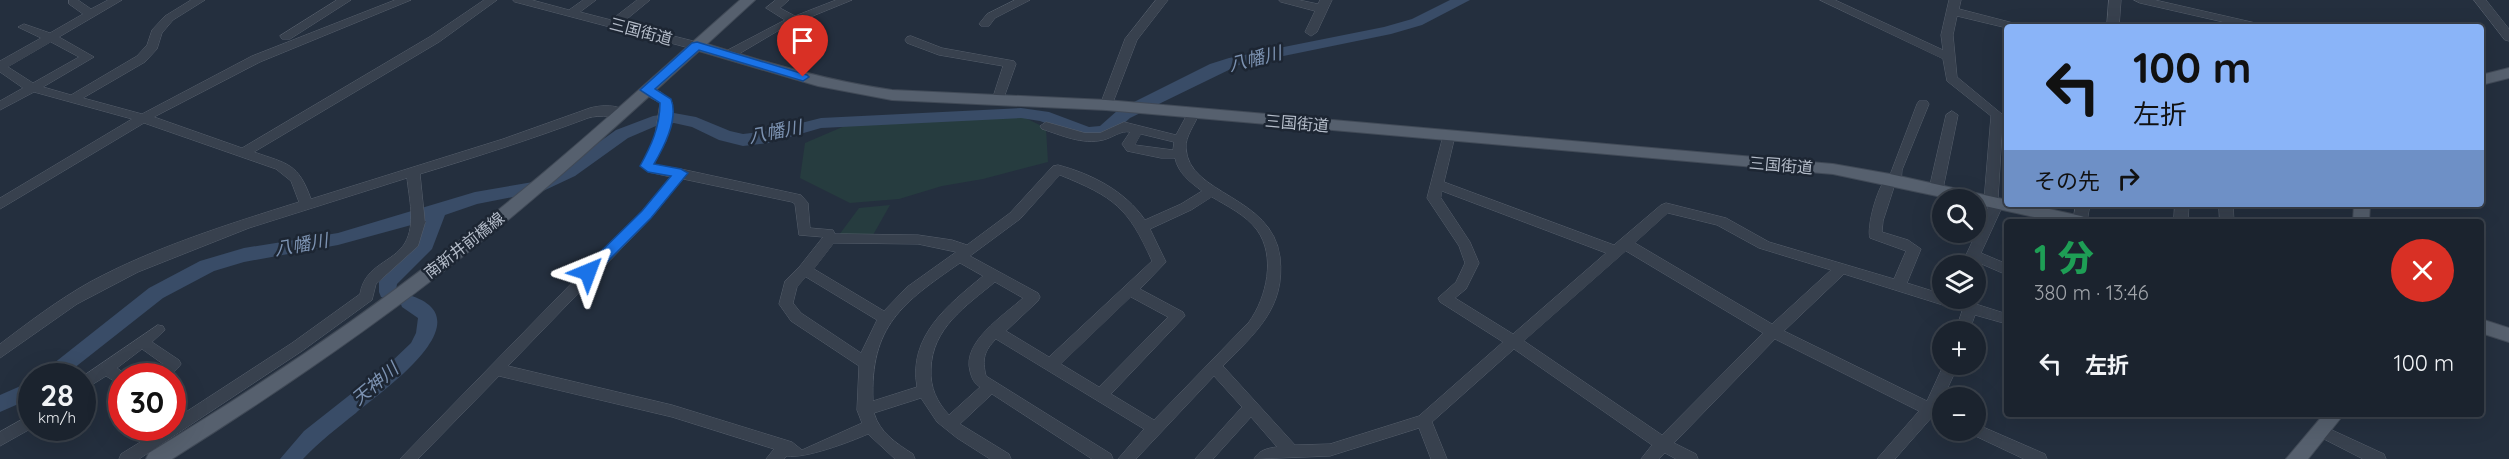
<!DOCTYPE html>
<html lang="ja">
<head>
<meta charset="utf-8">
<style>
  body { margin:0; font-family:Quicksand,"Noto Sans JP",sans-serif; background:#242b36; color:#f1f3f6; height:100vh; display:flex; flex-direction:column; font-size:22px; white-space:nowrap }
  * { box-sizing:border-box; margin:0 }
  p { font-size:20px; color:#a0a4aa }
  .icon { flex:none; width:33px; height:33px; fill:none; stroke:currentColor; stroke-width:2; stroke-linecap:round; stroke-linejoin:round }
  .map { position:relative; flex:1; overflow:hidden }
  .details { position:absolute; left:2004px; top:219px; width:480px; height:198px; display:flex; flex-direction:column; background:#1b232e; border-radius:6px; box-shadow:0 6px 24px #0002,0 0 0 2px #39404a }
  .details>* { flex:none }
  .top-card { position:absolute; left:2004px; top:24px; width:480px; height:183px; border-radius:6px; box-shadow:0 6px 24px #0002,0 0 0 2px #39404a; background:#8ab4f8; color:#111; overflow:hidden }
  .tools { position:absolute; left:1932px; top:189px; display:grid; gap:12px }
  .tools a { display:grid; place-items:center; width:54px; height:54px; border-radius:50%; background:#1b232e; box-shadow:0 6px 24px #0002,0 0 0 2px #39404a; font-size:30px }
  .speed { position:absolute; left:18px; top:363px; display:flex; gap:12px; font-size:30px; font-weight:700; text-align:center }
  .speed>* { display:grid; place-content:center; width:78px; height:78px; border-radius:50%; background:#1b232e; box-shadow:0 6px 24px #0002,0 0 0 2px #39404a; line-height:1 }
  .speed small { font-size:15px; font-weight:400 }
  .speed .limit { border:9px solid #d22; background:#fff; color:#111 }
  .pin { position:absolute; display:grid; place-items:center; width:51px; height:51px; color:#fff; margin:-62px -26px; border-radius:50% 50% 50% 0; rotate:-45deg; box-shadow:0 0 6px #0007 }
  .pin .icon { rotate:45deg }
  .me { position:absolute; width:66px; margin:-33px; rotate:44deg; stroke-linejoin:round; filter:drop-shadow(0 0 4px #0008) }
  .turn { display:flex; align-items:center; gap:21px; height:126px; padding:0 30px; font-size:27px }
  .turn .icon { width:78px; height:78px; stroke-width:2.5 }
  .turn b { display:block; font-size:42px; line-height:51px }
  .then { display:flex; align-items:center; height:57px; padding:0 30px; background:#0003; gap:12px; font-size:22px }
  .round { display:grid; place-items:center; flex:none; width:63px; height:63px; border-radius:32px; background:#242b36 }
  .summary { display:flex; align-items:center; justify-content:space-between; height:102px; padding:0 30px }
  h1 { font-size:36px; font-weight:800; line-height:45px; color:#1e9e55 }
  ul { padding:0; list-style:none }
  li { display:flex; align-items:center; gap:18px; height:84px; padding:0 30px }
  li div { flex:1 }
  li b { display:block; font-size:22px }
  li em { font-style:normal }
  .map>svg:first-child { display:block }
  .green { fill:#263c3f }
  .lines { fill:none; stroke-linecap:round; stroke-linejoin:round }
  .river { fill:#394c67; fill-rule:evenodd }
  .minor-casing { stroke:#565f6c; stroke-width:1 }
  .major-casing { stroke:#414a57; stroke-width:2 }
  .minor { fill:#38414e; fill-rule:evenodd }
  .major { fill:#56606e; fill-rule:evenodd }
  .route { fill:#1a73e8; stroke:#114b97; stroke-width:1.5 }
  .labels { text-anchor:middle; stroke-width:5; stroke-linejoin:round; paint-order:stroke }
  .street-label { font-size:16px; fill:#b4bcc9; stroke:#1d2633 }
  .water-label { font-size:18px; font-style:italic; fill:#7c92b1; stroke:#1d2633 }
</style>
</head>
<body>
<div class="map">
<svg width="2509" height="459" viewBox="0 0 2509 459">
  <rect width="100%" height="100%" fill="#242f3e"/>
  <path class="green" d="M 1009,110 L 1046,128 L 1048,162 L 983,179 L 942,186 L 899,199 L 850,203 L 800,178 L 805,143 L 847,125 L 898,120 L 944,120 Z
    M 890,205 L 873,235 L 839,235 L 859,208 Z"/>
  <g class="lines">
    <path class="river" d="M 1450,0 L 1470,0 L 1422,25 L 1391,34 L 1239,65 L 1130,118 L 1111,135 L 1105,137 L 1088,139 L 1040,121 L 1021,118 L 821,128 L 769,143 L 743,146 L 719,140 L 692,127 L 674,123 L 656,126 L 628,138 L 575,176 L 543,191 L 477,204 L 445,215 L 432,249 L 397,284 L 395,297 L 388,299 L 381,297 L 379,292 L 379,282 L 418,241 L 426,221 L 338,245 L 244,262 L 214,271 L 163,298 L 64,376 L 41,376 L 44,371 L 149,288 L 200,261 L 244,248 L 338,233 L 475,192 L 533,182 L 563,168 L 616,130 L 653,116 L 674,113 L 696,117 L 730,131 L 743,134 L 769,131 L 821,118 L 1021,108 L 1049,112 L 1089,127 L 1100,126 L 1118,110 L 1210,64 L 1229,58 L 1384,27 L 1412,19 Z
      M 409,295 C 487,319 382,391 356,413 C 337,428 319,442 303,459 L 280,459 L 304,431 L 389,364 L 411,343 L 416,333 L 418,318 L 402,307 L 400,302 L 402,297 Z
      M 32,381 L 32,398 L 0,412 L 0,395 Z"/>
    <defs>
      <path id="minor" d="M 69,0 L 78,0 L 91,9 L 108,0 L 122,0 L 59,37 L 94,57 L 43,87 L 71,95 L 137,56 L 147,45 L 152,30 L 165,16 L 191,0 L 205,0 L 173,20 L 162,33 L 157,49 L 145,62 L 83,98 L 142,114 L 252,56 L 395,0 L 411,0 L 260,62 L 154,117 L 242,148 L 431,36 L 484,0 L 497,0 L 439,42 L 254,152 C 288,164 298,163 311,199 L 503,139 L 590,108 C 601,105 618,104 627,112 C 621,119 599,114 588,118 C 532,139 476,157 420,174 L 425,223 L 418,246 L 376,284 L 372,300 L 302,351 L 139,459 L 119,459 L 121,454 L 163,428 L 172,428 L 172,421 L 292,343 L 360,294 C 365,264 393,263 405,243 C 416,224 409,198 407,178 L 249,228 L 138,272 L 77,304 L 0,358 L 0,344 C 29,322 58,300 90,282 C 155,247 229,224 299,202 L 291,181 L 276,169 L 144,123 L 0,209 L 0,198 L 132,119 L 34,92 L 0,110 L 0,101 L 23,88 L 0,72 L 0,61 L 41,38 L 18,27 L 24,24 L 50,33 L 83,14 L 69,4 ZM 51,42 L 79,57 L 33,83 L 8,67 Z
        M 337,0 L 351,0 L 290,39 L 282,39 L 280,36 Z
        M 513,0 L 532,0 L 569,10 L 583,0 L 596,0 L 580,12 L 611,20 L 637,0 L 650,0 L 622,23 L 701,43 L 703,46 L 697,50 L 515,2 Z
        M 776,0 L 789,0 L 780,8 L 795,16 L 836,0 L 852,0 L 781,29 L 732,58 L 724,58 L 722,55 L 724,52 L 785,20 L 766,8 Z
        M 1015,0 L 1030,0 L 995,18 L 989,26 L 981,26 L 979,24 L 987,14 Z
        M 1156,0 L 1168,0 L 1137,40 L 1112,105 L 1110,108 L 1102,108 L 1100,105 L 1125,39 Z
        M 1279,0 L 1299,0 L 1318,4 L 1320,0 L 1332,0 L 1317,32 L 1311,36 L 1305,32 L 1315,11 L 1281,2 Z
        M 1820,0 L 1835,0 L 1943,50 L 1941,35 L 1949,0 L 1961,0 L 1959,9 L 2021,25 L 2023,27 L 2007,28 L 1957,16 L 1953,35 L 1957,77 L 2003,115 L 1998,199 L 2004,203 L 1981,253 L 2007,264 L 2007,275 L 1977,262 L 1975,266 L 1961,266 L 1989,205 L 1984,201 L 1991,116 L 1947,81 L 1943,59 Z
        M 2109,0 L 2121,0 L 2119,27 L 2107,27 Z
        M 2134,0 L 2155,0 L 2260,24 L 2266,27 L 2245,27 L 2140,3 Z
        M 2474,0 L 2486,0 L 2509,29 L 2509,41 L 2505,40 Z
        M 911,36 L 942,48 L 1014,61 L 1016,64 L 1002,103 L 998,104 L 992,100 L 1003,66 L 939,55 L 907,43 L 905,40 L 907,37 Z
        M 646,86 L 661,92 L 672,102 L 666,141 L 654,164 L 656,165 L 681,169 L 801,195 L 808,203 L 810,228 L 833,230 L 835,234 L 847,234 L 918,235 L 952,240 L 967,245 L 1010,213 L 1053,166 L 1058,165 C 1092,174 1125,191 1145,220 L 1181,204 L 1202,191 C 1190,182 1178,173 1175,158 L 1161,158 L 1127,151 L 1122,144 L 1130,132 C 1121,130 1112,138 1103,140 C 1082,145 1061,135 1042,129 L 1040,126 L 1046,122 L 1085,133 L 1100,133 L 1124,122 L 1176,135 L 1189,111 L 1197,111 L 1199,114 C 1195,124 1185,137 1186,148 C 1188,195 1272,195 1280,257 C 1286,308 1255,333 1223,366 L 1295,445 L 1330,444 L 1419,416 L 1503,342 L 1440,302 L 1438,298 L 1456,282 L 1465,263 L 1459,246 L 1427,198 L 1443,136 L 1449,132 L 1455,136 L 1444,182 L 1614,245 L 1661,205 L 1666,203 L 1726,218 L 1769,242 L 1894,279 L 1906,251 L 1870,238 C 1866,227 1879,179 1890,175 L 1917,104 L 1919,101 L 1927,101 L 1929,104 L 1902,170 L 1901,183 L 1895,184 L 1883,221 L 1882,232 L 1908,240 L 1921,249 L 1907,283 L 1942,294 L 1942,298 L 1957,298 L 2007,314 L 2007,324 L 1975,315 L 1969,332 L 1955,332 L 1962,311 L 1844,274 L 1784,331 L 1927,401 L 1944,364 L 1959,364 L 1939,406 L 1942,408 L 1942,421 L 1932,417 L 1895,459 L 1877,459 L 1919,411 L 1775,339 L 1674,443 L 1696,454 L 1698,459 L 1676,459 L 1665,453 L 1659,459 L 1641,459 L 1652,445 L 1514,349 L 1432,422 L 1447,459 L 1431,459 L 1419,428 L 1330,456 L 1254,459 C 1259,450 1268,448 1277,447 L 1251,417 L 1213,459 L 1195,459 L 1242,407 L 1214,376 L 1136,459 L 1118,459 L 1144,429 L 996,339 C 984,351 982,359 986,376 L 1111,454 L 1113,459 L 1092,459 L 992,394 L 960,424 L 1009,454 L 1011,459 L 990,459 L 957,438 L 937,422 L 921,398 L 874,413 C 880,433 896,443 913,454 L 915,459 L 895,459 L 868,434 C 850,442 805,459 787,456 L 784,459 L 766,459 L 774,449 L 672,417 L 499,376 L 418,459 L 400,459 L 642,211 L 671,177 L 648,172 L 641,166 L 654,141 L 660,103 L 642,93 L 640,90 ZM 1141,134 L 1174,142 L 1173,150 L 1135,145 ZM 1060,175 C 1114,197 1128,207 1152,261 L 1049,357 L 1006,331 L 1038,301 L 1040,297 L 1038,293 L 970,256 L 1020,219 ZM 683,179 L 792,202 L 795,204 L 799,235 L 823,237 L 800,266 L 785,281 L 779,304 L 791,321 L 859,366 L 857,410 L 862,423 L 802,450 L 792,442 L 672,405 L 508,366 L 652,217 ZM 1442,191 L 1606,253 L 1513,334 L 1455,298 L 1466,289 L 1479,263 L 1470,242 L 1441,198 ZM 1212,197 C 1227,206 1246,215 1257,230 C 1276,256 1267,297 1249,322 L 1154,420 L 1111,394 L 1185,316 L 1183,312 L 1140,289 L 1166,262 L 1150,229 L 1191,210 ZM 1668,213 L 1717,225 L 1759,248 L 1831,270 L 1772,324 L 1635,243 ZM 834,243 L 918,244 L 956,252 L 907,287 L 884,311 L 814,269 ZM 1626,251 L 1763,333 L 1662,435 L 1524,341 ZM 960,263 L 983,276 C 948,305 908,336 917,387 L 873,401 C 870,326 902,303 960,263 ZM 806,277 L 877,320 L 861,353 L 801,313 L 793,303 L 797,287 ZM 995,282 L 1023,298 C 1003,316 962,342 970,371 C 972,379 974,383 980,387 L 949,415 C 937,402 930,388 931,369 C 932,328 966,306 995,282 ZM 1131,297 L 1168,317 L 1099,387 L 1061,364 Z
        M 1952,111 L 1958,115 L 1943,189 L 1936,194 L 1929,189 L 1946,115 Z
        M 2076,204 L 2090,204 L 2087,222 L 2073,222 Z
        M 2175,204 L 2189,204 L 2188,222 L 2174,222 Z
        M 2219,204 L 2233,204 L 2234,222 L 2220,222 Z
        M 158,325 L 163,326 L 165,330 L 152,342 L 179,360 L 181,364 C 173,377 161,376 148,376 L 150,372 L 163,364 L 142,349 L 117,368 L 128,376 L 122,376 L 122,386 L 106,376 L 82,391 L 82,377 Z
        M 32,414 L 32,428 L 0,446 L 0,432 Z
        M 1976,424 L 2045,454 L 2047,459 L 2024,459 L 1971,434 L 1969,430 L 1976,430 Z
        M 2321,425 L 2384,454 L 2386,459 L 2363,459 L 2316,435 L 2313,431 L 2316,427 Z"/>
      <path id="major" d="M 740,0 L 755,0 L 707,44 C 768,63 829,81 892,90 L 1106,100 L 1833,164 L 1890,174 L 2007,200 L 2007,204 L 2026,204 L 2081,216 L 2087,218 L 2089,222 L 2056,222 L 1976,204 L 1976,200 L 1956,200 L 1833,174 L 1106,110 L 892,100 L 818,86 L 699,51 C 626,117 554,184 477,245 C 379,323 277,393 172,459 L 146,459 L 149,453 C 258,387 364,316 464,237 C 560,163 649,80 740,0 Z
        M 2509,68 L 2509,78 L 2481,85 L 2481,75 Z
        M 2354,204 L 2370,204 L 2369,222 L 2353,222 Z
        M 2481,319 L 2509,328 L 2509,342 L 2481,333 Z
        M 2324,414 L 2344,414 L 2308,459 L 2286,459 Z"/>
    </defs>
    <use href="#minor" class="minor-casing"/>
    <use href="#major" class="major-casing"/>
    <use href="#minor" class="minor"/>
    <use href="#major" class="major"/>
  </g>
  <path class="route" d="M 697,42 L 807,75 L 809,77 L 803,81 L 699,50 L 655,89 L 671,99 C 679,119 664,147 654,164 L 681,169 L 688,173 L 651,218 L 593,276 L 583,276 L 581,272 L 583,269 L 642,211 L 671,176 L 648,172 L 640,166 C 651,146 660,127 660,103 L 640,90 L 692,43 Z"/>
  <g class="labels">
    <g class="street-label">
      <text transform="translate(641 31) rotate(15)" y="6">三国街道</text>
      <text transform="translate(1297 123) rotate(5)" y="6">三国街道</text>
      <text transform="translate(1781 165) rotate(5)" y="6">三国街道</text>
      <text transform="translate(464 245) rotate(-38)" y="6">南新井前橋線</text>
    </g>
    <g class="water-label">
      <text transform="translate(1255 59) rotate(-14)" y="6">八幡川</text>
      <text transform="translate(775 132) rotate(-11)" y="6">八幡川</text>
      <text transform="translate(301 245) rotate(-10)" y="6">八幡川</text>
      <text transform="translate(375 384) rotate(-40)" y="6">天神川</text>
    </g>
  </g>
</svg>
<div class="tools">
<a><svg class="icon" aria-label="search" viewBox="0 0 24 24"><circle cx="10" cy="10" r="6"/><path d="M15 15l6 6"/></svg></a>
<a><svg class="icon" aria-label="layers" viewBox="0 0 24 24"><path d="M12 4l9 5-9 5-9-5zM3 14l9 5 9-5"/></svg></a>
<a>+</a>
<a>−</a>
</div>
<div class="speed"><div>28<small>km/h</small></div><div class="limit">30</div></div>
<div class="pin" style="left:803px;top:77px;background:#d93025"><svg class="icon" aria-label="arrive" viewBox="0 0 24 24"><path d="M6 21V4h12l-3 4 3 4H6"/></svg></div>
<svg class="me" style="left:588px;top:272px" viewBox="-20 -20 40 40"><path d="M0-17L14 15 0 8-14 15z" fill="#1a73e8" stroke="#fff" stroke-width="4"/></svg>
<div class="top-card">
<div class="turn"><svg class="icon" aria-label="left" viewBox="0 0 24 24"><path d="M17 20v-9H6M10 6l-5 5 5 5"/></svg><div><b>100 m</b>左折</div></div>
<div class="then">その先<svg class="icon" aria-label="right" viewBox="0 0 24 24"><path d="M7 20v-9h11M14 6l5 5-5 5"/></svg></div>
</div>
<section class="details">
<div class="summary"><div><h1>1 分</h1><p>380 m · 13:46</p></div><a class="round" style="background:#d93025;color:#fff"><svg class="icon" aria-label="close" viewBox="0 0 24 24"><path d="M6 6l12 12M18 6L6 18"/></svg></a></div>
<ul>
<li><svg class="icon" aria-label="left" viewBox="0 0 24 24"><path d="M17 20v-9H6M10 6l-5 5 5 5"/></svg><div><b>左折</b></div><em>100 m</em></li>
</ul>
</section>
</div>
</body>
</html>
